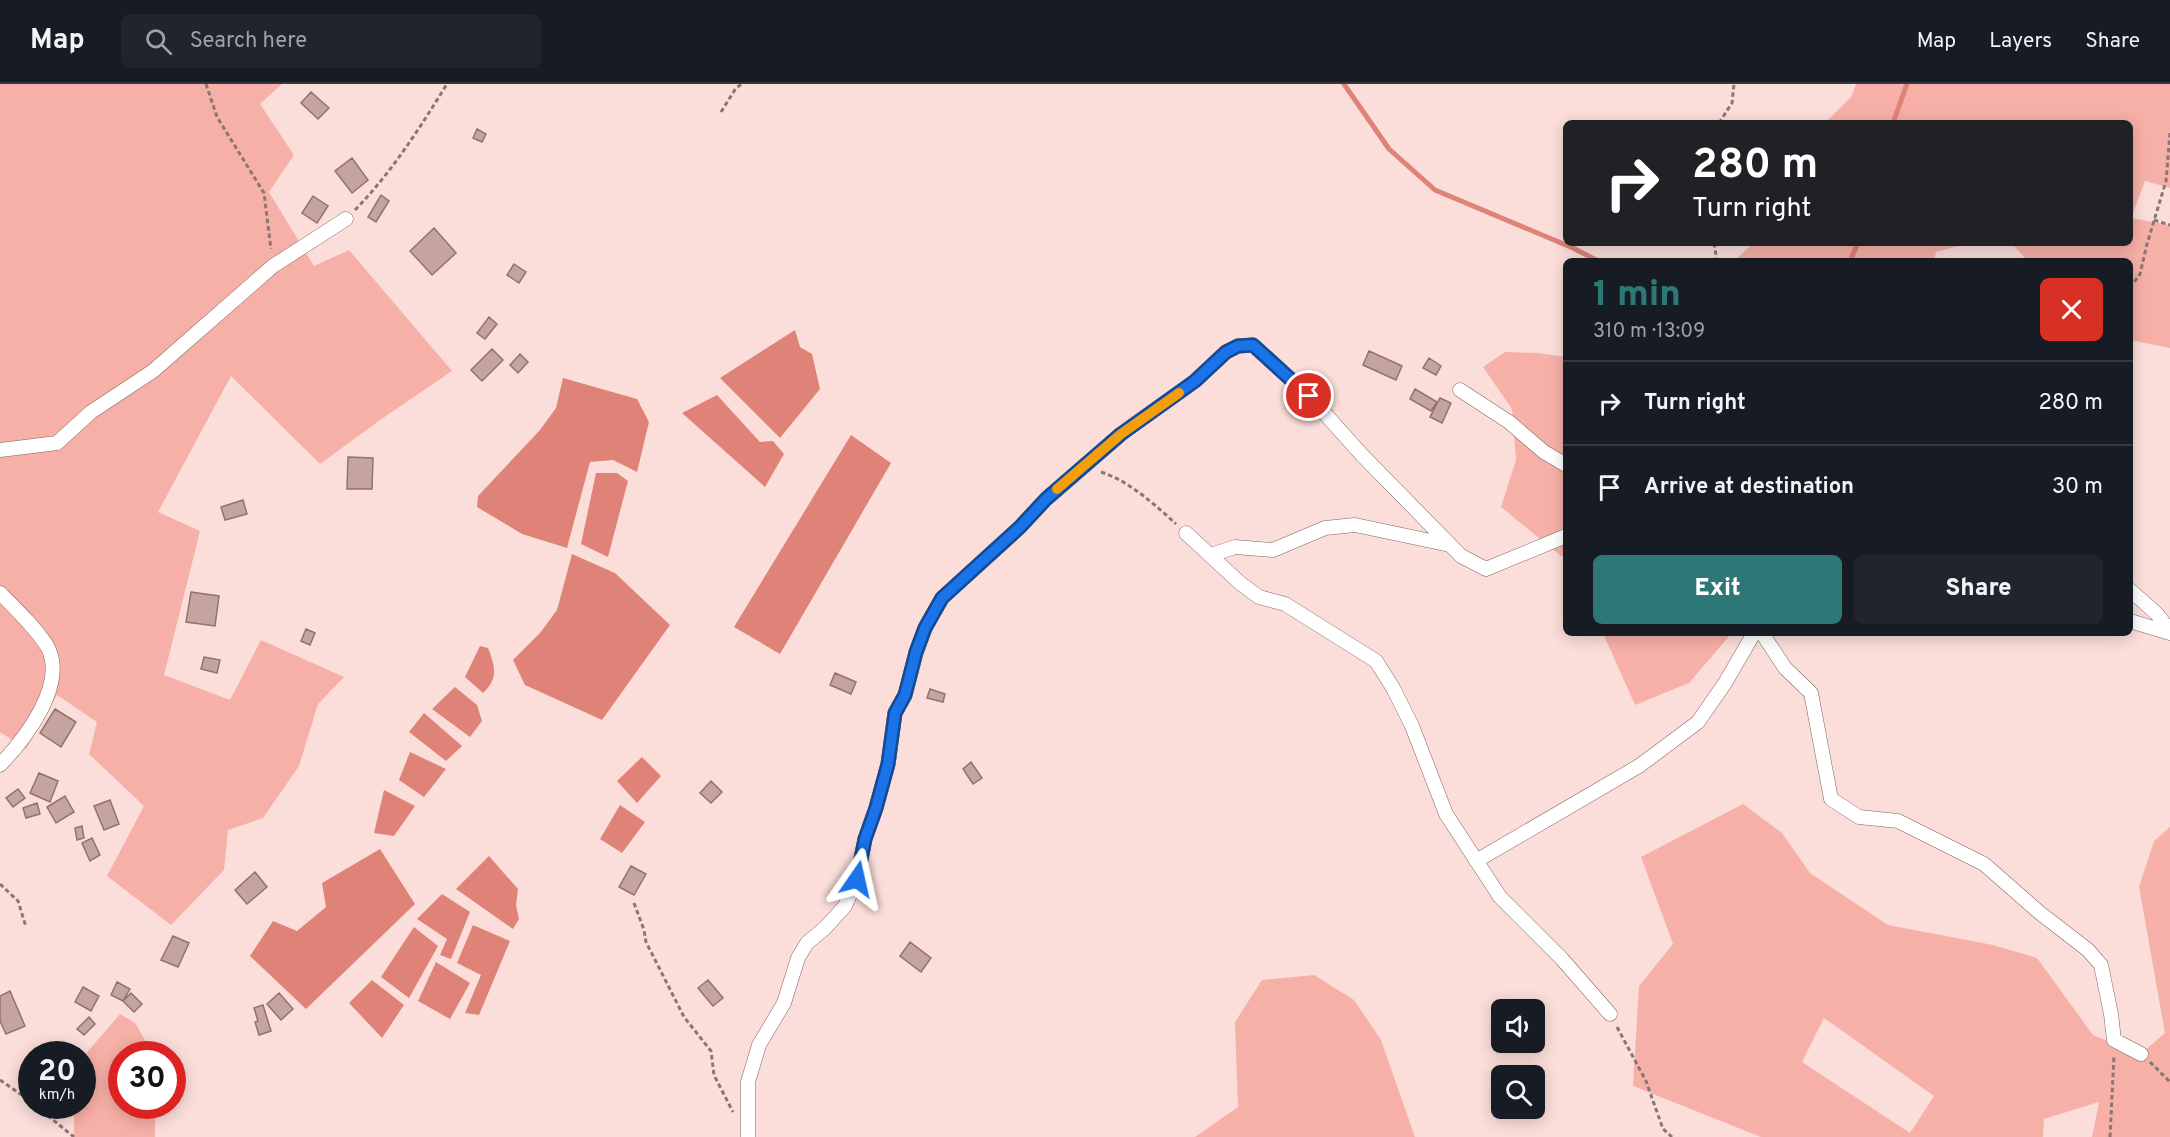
<!DOCTYPE html>
<html lang="en">
<head>
<meta charset="utf-8">
<style>
  body { margin:0; font-family:Overpass,sans-serif; background:#20242c; color:#f1f3f6; height:100vh; display:flex; flex-direction:column; font-size:22px; white-space:nowrap }
  * { box-sizing:border-box; margin:0 }
  p { font-size:20px; color:#9ea1a6 }
  .icon { flex:none; width:33px; height:33px; fill:none; stroke:currentColor; stroke-width:2; stroke-linecap:round; stroke-linejoin:round }
  .map { position:relative; flex:1; overflow:hidden }
  .details { position:absolute; left:1563px; top:174px; width:570px; height:378px; display:flex; flex-direction:column; background:#171b24; border-radius:9px; box-shadow:0 3px 15px #0003 }
  .details>* { flex:none }
  .guide { position:absolute; left:1563px; top:36px; width:570px; height:126px; border-radius:9px; box-shadow:0 3px 15px #0003; background:#202124; color:#fff; overflow:hidden }
  .controls { position:absolute; left:1491px; top:915px; display:grid; gap:12px }
  .controls a { display:grid; place-items:center; width:54px; height:54px; border-radius:9px; background:#171b24; box-shadow:0 3px 15px #0003; font-size:30px }
  .speed { position:absolute; left:18px; top:957px; display:flex; gap:12px; font-size:30px; font-weight:700; text-align:center }
  .speed>* { display:grid; place-content:center; width:78px; height:78px; border-radius:50%; background:#171b24; box-shadow:0 3px 15px #0003; line-height:1 }
  .speed small { font-size:15px; font-weight:400 }
  .speed .limit { border:9px solid #d22; background:#fff; color:#111 }
  .pin { position:absolute; display:grid; place-items:center; width:51px; height:51px; color:#fff; margin:-26px; border:3px solid #fff; border-radius:50%; box-shadow:0 2px 6px #0007 }
  .me { position:absolute; width:66px; margin:-33px; rotate:11deg; stroke-linejoin:round; filter:drop-shadow(0 0 4px #0008) }
  .turn { display:flex; align-items:center; gap:21px; height:126px; padding:0 30px; font-size:27px }
  .turn .icon { width:78px; height:78px; stroke-width:2.5 }
  .turn b { display:block; font-size:42px; line-height:51px }
  .round { display:grid; place-items:center; flex:none; width:63px; height:63px; border-radius:9px; background:#20242c }
  .overview { display:flex; align-items:center; justify-content:space-between; height:102px; padding:0 30px }
  h1 { font-size:36px; font-weight:800; line-height:45px; color:#2e7777 }
  .button { display:flex; gap:12px; margin-top:auto; padding:12px 30px }
  .button a { flex:1; height:69px; border-radius:9px; background:#2e7777; color:#fff; font-size:24px; font-weight:800; line-height:69px; text-align:center }
  .button a+a { background:#20242c; color:#f1f3f6 }
  ul { padding:0; list-style:none }
  li { display:flex; align-items:center; gap:18px; height:84px; padding:0 30px; border-top:2px solid #363941 }
  li div { flex:1 }
  li b { display:block; font-size:22px }
  li em { font-style:normal }
  header { display:flex; align-items:center; gap:36px; box-sizing:border-box; height:84px; padding:0 30px; background:#171b24; border-bottom:2px solid #363941 }
  header strong { font-size:28px }
  nav { display:flex; gap:33px; margin-inline-start:auto; font-size:21px }
  .search { width:420px; height:54px; background:#20242c; display:flex; align-items:center; gap:15px; box-sizing:border-box; padding:0 21px; border-radius:9px; color:#9ea1a6; font-size:22px }
  .map>svg:first-child { display:block }
  .green { fill:#f7b0a7; fill-rule:evenodd }
  .water { fill:#df8379 }
  .lines { fill:none; stroke-linecap:round; stroke-linejoin:round }
  .stream { stroke:#df8379; stroke-width:5 }
  .building { fill:#c5a39f; stroke:#92726e; stroke-width:1.5 }
  .street-casing { stroke:#836460; stroke-width:15 }
  .path { stroke:#8a7673; stroke-width:3; stroke-dasharray:4.5 3; stroke-linecap:butt }
  .street { stroke:#fff; stroke-width:14 }
  .route-casing { stroke:#114b97; stroke-width:15 }
  .route { stroke:#1a73e8; stroke-width:10 }
  .slow { stroke:#f59e0b; stroke-width:10 }
</style>
</head>
<body>
<header>
<strong>Map</strong>
<div class="search"><svg class="icon" aria-label="search" viewBox="0 0 24 24"><circle cx="10" cy="10" r="6"/><path d="M15 15l6 6"/></svg>Search here</div>
<nav><a>Map</a><a>Layers</a><a>Share</a></nav>
</header>
<div class="map">
<svg width="2170" height="1053" viewBox="0 0 2170 1053">
  <rect width="100%" height="100%" fill="#fbdeda"/>
  <path class="green" d="M 0,0 L 282,0 L 260,20 L 294,71 L 269,108 L 314,182 L 349,166 L 452,287 L 383,334 L 320,380 L 231,292 L 158,428 L 200,447 L 164,591 L 230,616 L 261,556 L 344,593 L 318,620 L 299,682 L 263,734 L 228,746 L 224,786 L 171,841 L 107,792 L 144,722 L 89,670 L 97,638 L 57,611 L 26,665 L 0,648 Z
    M 1856,0 L 2170,0 L 2170,104 L 2145,97 L 2131,134 L 2170,141 L 2170,264 L 2130,256 L 2130,177 L 2027,177 L 2012,159 L 2130,159 L 2130,39 L 1825,39 L 1851,13 Z
    M 1756,159 L 1970,159 L 1936,168 L 1934,177 L 1734,177 L 1749,163 Z
    M 1505,268 L 1538,269 L 1566,273 L 1566,476 L 1501,423 L 1516,376 L 1512,325 L 1483,283 Z
    M 1603,549 L 1732,549 L 1689,599 L 1635,621 Z
    M 1743,720 L 1782,749 L 1810,789 L 1888,841 L 1993,861 L 2037,874 L 2093,951 L 2141,970 L 2165,949 L 2139,803 L 2154,757 L 2170,743 L 2170,1053 L 2092,1053 L 2099,1018 L 2044,1035 L 2043,1053 L 1761,1053 L 1633,1002 L 1639,902 L 1673,860 L 1641,773 ZM 1824,934 L 1934,1012 L 1910,1049 L 1802,978 Z
    M 1314,891 L 1354,916 L 1381,956 L 1415,1053 L 1195,1053 L 1238,1023 L 1235,938 L 1262,896 Z
    M 120,930 L 135,939 L 153,970 L 122,970 L 122,1022 L 155,1022 L 155,1053 L 74,1053 L 74,1022 L 82,1022 L 83,973 Z"/>
  <path class="water" d="M 795,246 L 800,263 L 812,270 L 820,305 L 780,354 L 720,294 Z
    M 563,294 L 637,315 L 649,338 L 637,388 L 613,376 L 590,378 L 567,464 L 522,450 L 477,423 L 478,412 L 540,346 L 556,324 Z
    M 717,311 L 760,358 L 773,357 L 784,370 L 765,403 L 682,329 Z
    M 851,351 L 891,379 L 780,570 L 734,543 Z
    M 596,389 L 617,389 L 628,397 L 608,473 L 581,460 Z
    M 572,470 L 615,489 L 670,541 L 602,636 L 525,601 L 513,576 L 540,549 L 557,526 Z
    M 480,562 L 488,564 C 495,582 499,594 483,609 L 465,593 Z
    M 455,603 L 477,621 L 482,637 L 470,653 L 432,625 Z
    M 424,629 L 462,662 L 446,677 L 409,648 Z
    M 410,668 L 446,685 L 424,713 L 399,696 Z
    M 642,673 L 661,692 L 637,719 L 617,697 Z
    M 384,706 L 415,722 L 394,752 L 374,749 Z
    M 620,721 L 645,738 L 622,769 L 600,755 Z
    M 380,765 L 415,820 L 306,925 L 250,872 L 273,837 L 297,847 L 326,823 L 322,799 Z
    M 489,772 L 518,805 L 516,821 L 519,835 L 513,845 L 456,805 Z
    M 442,810 L 470,828 L 451,875 L 440,871 L 447,855 L 417,835 Z
    M 473,841 L 510,857 L 479,931 L 465,929 L 481,891 L 457,879 Z
    M 414,843 L 438,862 L 409,914 L 381,893 Z
    M 436,878 L 470,899 L 450,935 L 418,917 Z
    M 372,896 L 404,921 L 382,954 L 349,919 Z"/>
  <g class="lines">
    <path class="stream" d="M 1344,0 L 1389,65 L 1435,106 L 1573,164 L 1598,177
      M 1893,39 L 1907,0
      M 1850,177 L 1858,159"/>
  </g>
  <path class="building" d="M 311,8 L 329,24 L 318,35 L 301,19 Z
    M 477,45 L 486,50 L 482,58 L 473,54 Z
    M 352,74 L 368,96 L 352,109 L 335,87 Z
    M 381,111 L 389,117 L 376,138 L 368,133 Z
    M 313,112 L 328,122 L 317,139 L 302,129 Z
    M 434,144 L 456,169 L 432,191 L 410,167 Z
    M 514,180 L 526,188 L 519,199 L 507,191 Z
    M 489,233 L 497,240 L 485,255 L 477,249 Z
    M 492,265 L 503,276 L 482,297 L 471,286 Z
    M 1369,267 L 1402,282 L 1396,296 L 1363,281 Z
    M 520,270 L 528,278 L 518,289 L 510,281 Z
    M 1429,274 L 1441,282 L 1436,291 L 1423,284 Z
    M 1415,305 L 1437,318 L 1431,327 L 1410,315 Z
    M 1440,314 L 1451,319 L 1442,339 L 1430,333 Z
    M 348,373 L 373,374 L 372,405 L 347,405 Z
    M 243,416 L 247,430 L 225,436 L 221,423 Z
    M 191,508 L 219,512 L 215,542 L 186,538 Z
    M 306,545 L 315,549 L 310,561 L 301,557 Z
    M 204,573 L 220,576 L 217,589 L 201,585 Z
    M 835,589 L 856,598 L 851,610 L 830,601 Z
    M 930,605 L 945,610 L 943,618 L 927,614 Z
    M 55,625 L 76,638 L 61,663 L 40,649 Z
    M 971,678 L 982,694 L 973,700 L 963,685 Z
    M 39,689 L 58,697 L 50,718 L 30,709 Z
    M 711,697 L 722,708 L 711,719 L 700,709 Z
    M 18,705 L 25,714 L 13,723 L 6,714 Z
    M 65,712 L 74,728 L 56,739 L 47,723 Z
    M 110,716 L 119,740 L 104,746 L 94,722 Z
    M 37,719 L 40,730 L 26,734 L 23,724 Z
    M 82,742 L 84,754 L 77,756 L 75,744 Z
    M 92,754 L 100,771 L 90,777 L 82,759 Z
    M 631,782 L 646,790 L 634,811 L 619,803 Z
    M 255,788 L 267,803 L 247,820 L 235,806 Z
    M 173,852 L 189,859 L 178,883 L 161,876 Z
    M 910,858 L 931,874 L 921,888 L 900,872 Z
    M 708,896 L 723,914 L 713,922 L 698,904 Z
    M 117,898 L 130,905 L 123,917 L 111,911 Z
    M 83,903 L 99,912 L 91,927 L 75,918 Z
    M 10,907 L 25,942 L 6,950 L 0,937 L 0,912 Z
    M 131,909 L 142,920 L 134,928 L 123,917 Z
    M 279,909 L 293,925 L 281,936 L 267,920 Z
    M 263,921 L 271,947 L 259,951 L 255,938 L 258,937 L 254,924 Z
    M 89,933 L 95,940 L 84,951 L 77,945 Z"/>
  <g class="lines">
    <defs>
      <path id="street" d="M 1460,306 L 1509,338 L 1544,368 L 1566,381
        M 0,366 L 57,359 L 91,328 L 153,287 L 273,182 L 346,135
        M 1186,449 L 1240,499 L 1259,513 L 1285,520 L 1376,577 L 1393,604 L 1412,642 L 1446,730 L 1500,813 L 1562,875 L 1610,930
        M 1211,471 L 1235,463 L 1273,466 L 1325,444 L 1355,441 L 1450,461
        M 2130,506 L 2157,530 L 2170,547
        M 0,509 C 14,523 41,549 49,566 C 65,603 25,655 0,681
        M 2130,537 L 2170,549
        M 1762,549 L 1785,584 L 1811,609 L 1831,715 L 1859,733 L 1898,737 L 1984,780 L 2040,829 L 2088,866 L 2101,881 L 2111,930 L 2114,956 L 2141,970
        M 1476,777 L 1639,682 L 1698,638 L 1725,599 L 1754,549
        M 748,1053 L 748,998 L 759,961 L 784,919 L 798,874 L 807,859 L 825,844 L 845,822 L 857,795 L 865,755 L 876,724 L 888,680 L 895,629 L 905,611 L 916,569 L 925,544 L 942,514 L 1020,443 L 1046,415 L 1121,350 L 1195,297 L 1226,268 L 1238,262 L 1253,261 L 1309,312 L 1362,371 L 1461,472 L 1486,485 L 1566,452"/>
    </defs>
    <use href="#street" class="street-casing"/>
    <path class="path" d="M 206,0 L 217,33 L 264,109 L 271,165
      M 721,28 L 736,4 L 742,0
      M 1719,39 L 1732,19 L 1734,0
      M 355,126 C 392,88 419,45 447,0
      M 2154,136 L 2170,141
      M 1714,159 L 1717,177
      M 2130,204 L 2140,190 L 2147,160 L 2166,97 L 2170,49
      M 1101,388 C 1129,397 1154,420 1176,440
      M 0,800 L 18,817 L 26,843
      M 634,819 L 644,846 L 646,858 L 684,933 L 711,967 L 714,991 L 733,1028
      M 1617,943 L 1646,997 L 1663,1045 L 1672,1053
      M 2150,978 L 2170,998
      M 0,996 L 32,1018
      M 36,1022 L 74,1053
      M 2110,1053 L 2114,971"/>
    <use href="#street" class="street"/>
  </g>
  <g class="lines">
    <defs>
      <path id="route" d="M 857,795 L 865,755 L 876,724 L 888,680 L 895,629 L 905,611 L 916,568 L 925,544 L 942,514 L 1020,443 L 1046,415 L 1121,350 L 1195,297 L 1226,268 L 1238,262 L 1253,261 L 1309,312"/>
    </defs>
    <use href="#route" class="route-casing"/>
    <use href="#route" class="route"/>
    <path class="slow" d="M 1057,405 L 1121,350 L 1179,309"/>
  </g>
</svg>
<div class="controls">
<a><svg class="icon" aria-label="sound" viewBox="0 0 24 24"><path d="M4 9h4l5-4v14l-5-4H4zM17 9q2 3 0 6"/></svg></a>
<a><svg class="icon" aria-label="search" viewBox="0 0 24 24"><circle cx="10" cy="10" r="6"/><path d="M15 15l6 6"/></svg></a>
</div>
<div class="speed"><div>20<small>km/h</small></div><div class="limit">30</div></div>
<div class="pin" style="left:1309px;top:312px;background:#d93025"><svg class="icon" aria-label="arrive" viewBox="0 0 24 24"><path d="M6 21V4h12l-3 4 3 4H6"/></svg></div>
<svg class="me" style="left:857px;top:795px" viewBox="-20 -20 40 40"><path d="M0-17L14 15 0 8-14 15z" fill="#1a73e8" stroke="#fff" stroke-width="4"/></svg>
<div class="guide">
<div class="turn"><svg class="icon" aria-label="right" viewBox="0 0 24 24"><path d="M7 20v-9h11M14 6l5 5-5 5"/></svg><div><b>280 m</b>Turn right</div></div>
</div>
<section class="details">
<div class="overview"><div><h1>1 min</h1><p>310 m · 13:09</p></div><a class="round" style="background:#d93025;color:#fff"><svg class="icon" aria-label="close" viewBox="0 0 24 24"><path d="M6 6l12 12M18 6L6 18"/></svg></a></div>
<ul>
<li><svg class="icon" aria-label="right" viewBox="0 0 24 24"><path d="M7 20v-9h11M14 6l5 5-5 5"/></svg><div><b>Turn right</b></div><em>280 m</em></li>
<li><svg class="icon" aria-label="arrive" viewBox="0 0 24 24"><path d="M6 21V4h12l-3 4 3 4H6"/></svg><div><b>Arrive at destination</b></div><em>30 m</em></li>
</ul>
<div class="button"><a>Exit</a><a>Share</a></div>
</section>
</div>
</body>
</html>
